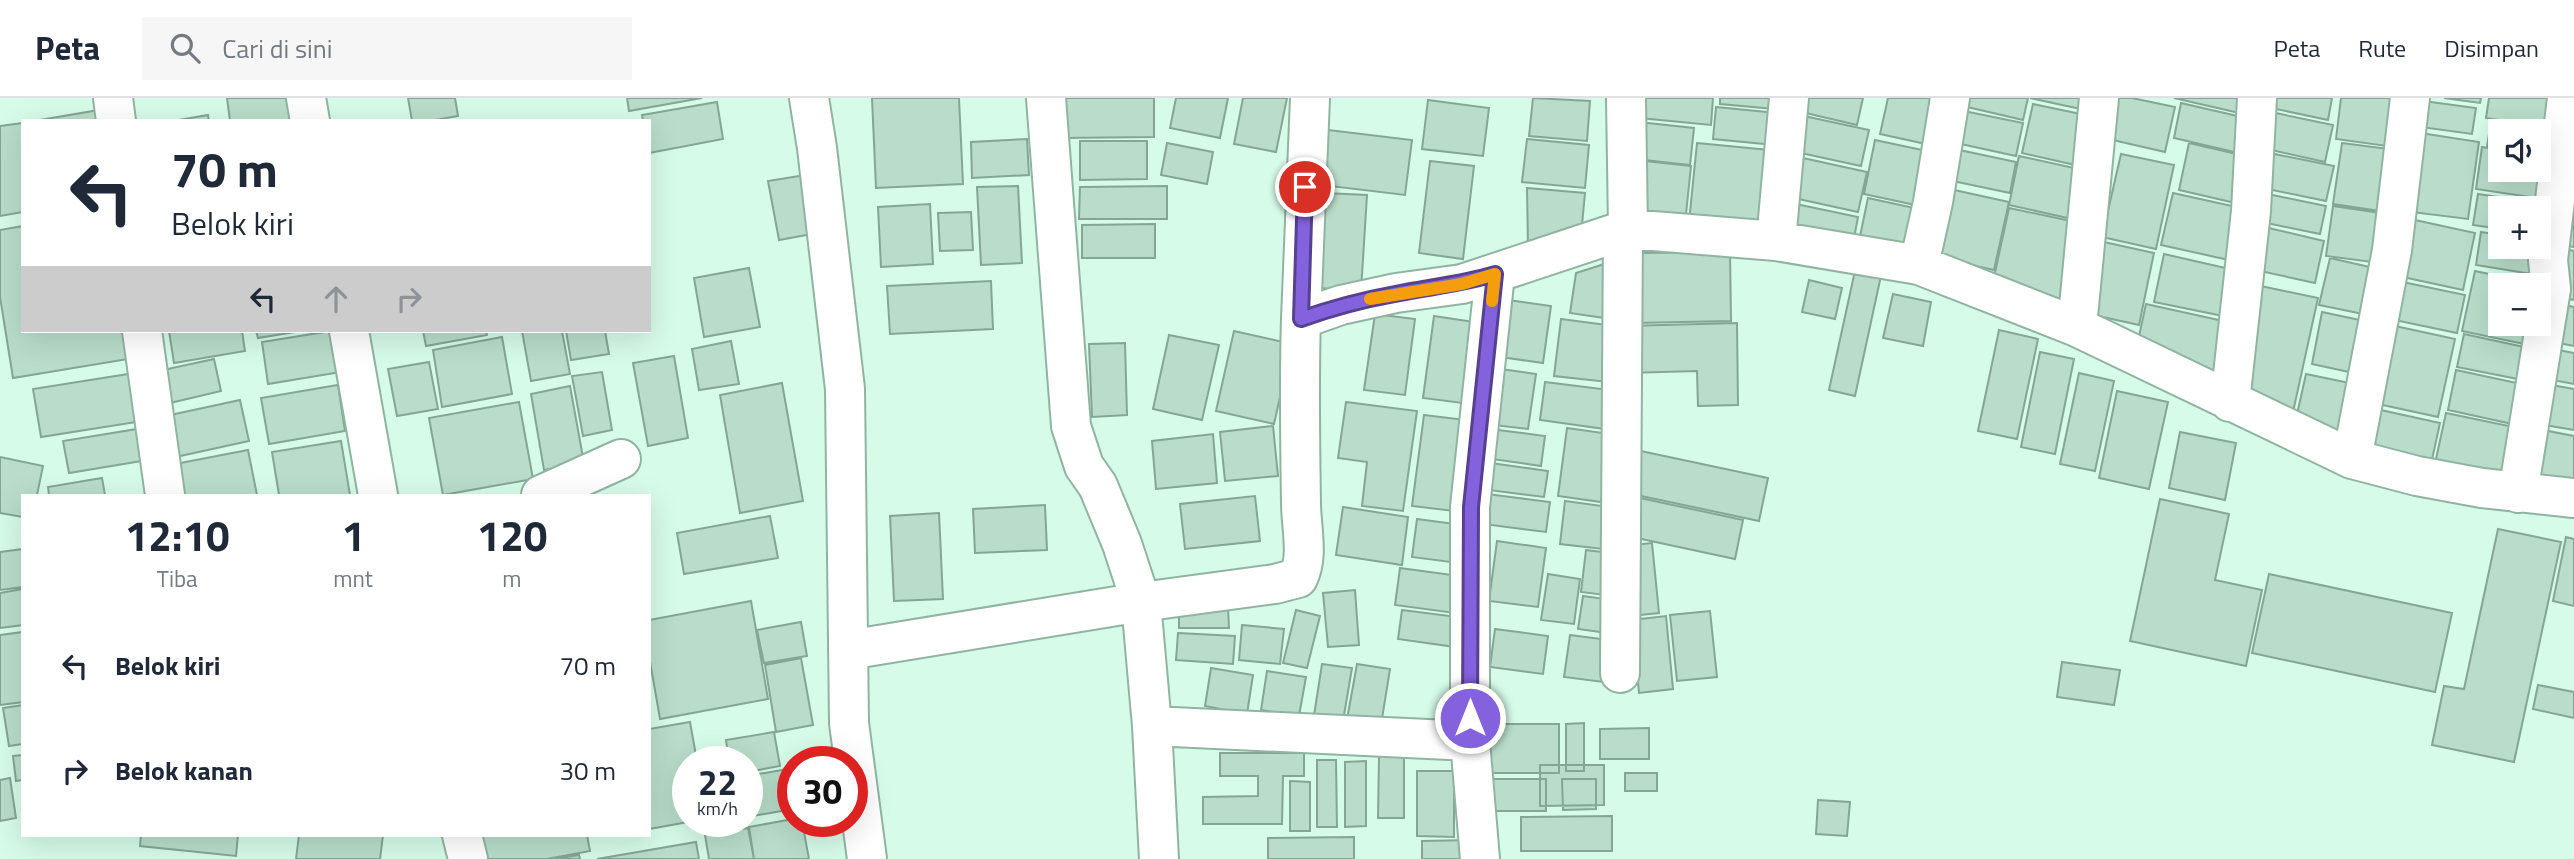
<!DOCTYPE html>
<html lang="id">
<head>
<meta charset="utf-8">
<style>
  body { margin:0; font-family:"Titillium Web",sans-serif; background:#f6f6f7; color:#1f2937; height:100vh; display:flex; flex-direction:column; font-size:26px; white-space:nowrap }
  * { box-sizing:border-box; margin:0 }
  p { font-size:23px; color:#747a83 }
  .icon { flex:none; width:38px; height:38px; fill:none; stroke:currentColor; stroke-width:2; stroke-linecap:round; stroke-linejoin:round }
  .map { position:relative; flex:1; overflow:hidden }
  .drawer { position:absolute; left:21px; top:396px; width:630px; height:343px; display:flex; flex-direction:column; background:#fff; border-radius:0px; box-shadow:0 7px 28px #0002 }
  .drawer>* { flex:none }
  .guide { position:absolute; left:21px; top:21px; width:630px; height:214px; border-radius:0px; box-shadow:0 7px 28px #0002; background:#fff; color:#1f2937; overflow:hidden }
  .controls { position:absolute; left:2488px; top:21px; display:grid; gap:14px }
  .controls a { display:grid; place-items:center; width:63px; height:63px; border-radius:0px; background:#fff; box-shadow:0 7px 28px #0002; font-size:35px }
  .speed { position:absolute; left:672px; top:648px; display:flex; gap:14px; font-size:35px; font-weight:700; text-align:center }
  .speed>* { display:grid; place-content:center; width:91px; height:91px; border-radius:50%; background:#fff; box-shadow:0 7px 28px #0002; line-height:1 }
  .speed small { font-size:18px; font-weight:400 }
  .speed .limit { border:10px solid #d22; background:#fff; color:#111 }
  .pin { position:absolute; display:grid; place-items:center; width:60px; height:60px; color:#fff; margin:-30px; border:4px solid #fff; border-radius:50%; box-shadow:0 2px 7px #0007 }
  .me { position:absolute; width:77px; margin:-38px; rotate:0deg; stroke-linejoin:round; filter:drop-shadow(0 0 5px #0008) }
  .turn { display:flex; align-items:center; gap:24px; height:147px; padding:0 35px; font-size:32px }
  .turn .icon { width:91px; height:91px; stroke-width:2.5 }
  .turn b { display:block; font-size:49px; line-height:60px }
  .lanes { display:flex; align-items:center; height:66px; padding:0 35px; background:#0003; justify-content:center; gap:35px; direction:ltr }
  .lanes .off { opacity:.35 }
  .eta { display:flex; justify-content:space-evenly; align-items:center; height:119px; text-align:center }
  .eta b { font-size:42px; font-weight:700; line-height:49px }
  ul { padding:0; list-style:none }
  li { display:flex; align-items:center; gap:21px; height:105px; padding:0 35px }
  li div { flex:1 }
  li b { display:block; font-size:26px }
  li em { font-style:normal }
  header { display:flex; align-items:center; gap:42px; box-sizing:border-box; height:98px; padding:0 35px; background:#fff; border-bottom:2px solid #e0e1e3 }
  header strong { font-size:33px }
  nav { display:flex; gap:38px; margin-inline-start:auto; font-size:24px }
  .search { width:490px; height:63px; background:#f6f6f7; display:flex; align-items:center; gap:18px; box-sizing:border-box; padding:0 24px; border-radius:0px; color:#747a83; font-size:26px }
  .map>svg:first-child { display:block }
  .building { fill:#b9ddca; stroke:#84a695; stroke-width:2 }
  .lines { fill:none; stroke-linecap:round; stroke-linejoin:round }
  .minor-casing { stroke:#91b4a2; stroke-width:42 }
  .minor { stroke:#fff; stroke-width:38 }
  .route-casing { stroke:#564090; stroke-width:18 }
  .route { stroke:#8462dd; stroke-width:12 }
  .slow { stroke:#f59e0b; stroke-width:12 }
</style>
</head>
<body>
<header>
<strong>Peta</strong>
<div class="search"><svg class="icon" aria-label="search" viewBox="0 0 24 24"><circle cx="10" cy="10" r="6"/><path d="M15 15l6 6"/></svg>Cari di sini</div>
<nav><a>Peta</a><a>Rute</a><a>Disimpan</a></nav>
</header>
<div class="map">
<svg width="2574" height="761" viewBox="0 0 2574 761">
  <rect width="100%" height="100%" fill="#d6fbe8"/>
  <path class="building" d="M 227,0 L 288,0 L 291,23 L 230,23 Z
    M 408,0 L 455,0 L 458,18 L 430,23 L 412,23 Z
    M 627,0 L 702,0 L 629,13 Z
    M 872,0 L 959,0 L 963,86 L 876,90 Z
    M 1060,0 L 1154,0 L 1154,39 L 1060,40 Z
    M 1176,0 L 1228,0 L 1220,40 L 1170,30 Z
    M 1243,0 L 1287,0 L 1276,54 L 1234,46 Z
    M 1533,0 L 1590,3 L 1587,43 L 1529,38 Z
    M 1642,0 L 1713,0 L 1711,27 L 1640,20 Z
    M 1720,0 L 1786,0 L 1785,12 L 1720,6 Z
    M 1800,0 L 1863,0 L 1857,27 L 1797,13 Z
    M 1888,0 L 1945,0 L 1935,48 L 1880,36 Z
    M 1951,0 L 2028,0 L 2023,22 L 1950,5 Z
    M 2030,0 L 2093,0 L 2090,13 Z
    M 2112,0 L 2132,0 L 2175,9 L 2165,54 L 2104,40 Z
    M 2174,0 L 2251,0 L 2248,17 Z
    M 2259,0 L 2332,0 L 2328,22 L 2257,7 Z
    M 2341,0 L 2409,0 L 2401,50 L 2336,41 Z
    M 2444,0 L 2481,0 L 2480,5 Z
    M 2489,0 L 2561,0 L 2556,31 L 2486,20 Z
    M 1428,2 L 1489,10 L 1483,58 L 1422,51 Z
    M 2416,2 L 2476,10 L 2472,36 L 2413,28 Z
    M 717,4 L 723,41 L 649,55 L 649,23 L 643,23 L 642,17 Z
    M 2181,5 L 2255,22 L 2247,57 L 2174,40 Z
    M 2033,6 L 2095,19 L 2084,69 L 2022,55 Z
    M 1716,9 L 1787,16 L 1784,48 L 1713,41 Z
    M 1954,11 L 2023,25 L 2016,58 L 1947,43 Z
    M 99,12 L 101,23 L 34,23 Z
    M 2266,13 L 2333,27 L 2325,64 L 2258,49 Z
    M 208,17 L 209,23 L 173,23 Z
    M 1804,18 L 1869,32 L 1861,68 L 1796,54 Z
    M 2491,23 L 2542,31 L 2539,52 L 2539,33 L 2501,33 L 2501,51 L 2487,49 Z
    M 1638,24 L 1694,30 L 1690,67 L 1635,61 Z
    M 23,25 L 23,114 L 0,118 L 0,28 Z
    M 1320,31 L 1412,42 L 1405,97 L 1313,86 Z
    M 2414,34 L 2479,44 L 2468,121 L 2403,113 Z
    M 1027,41 L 1029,77 L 972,80 L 971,44 Z
    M 1527,41 L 1589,47 L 1585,90 L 1522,84 Z
    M 1875,42 L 1941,56 L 1929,110 L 1864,96 Z
    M 1080,43 L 1147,43 L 1147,81 L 1080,82 Z
    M 1167,45 L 1213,54 L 1207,86 L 1161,77 Z
    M 1697,45 L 1781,53 L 1774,133 L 1689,124 Z
    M 2189,45 L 2254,60 L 2244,107 L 2179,92 Z
    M 2342,45 L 2389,51 L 2380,113 L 2333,106 Z
    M 2482,49 L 2501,52 L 2501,72 L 2539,72 L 2539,58 L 2551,60 L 2544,101 L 2476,91 Z
    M 1950,50 L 2016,64 L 2010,95 L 1943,81 Z
    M 2265,54 L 2334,68 L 2326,103 L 2258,89 Z
    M 2121,56 L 2174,67 L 2156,151 L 2102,139 Z
    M 2019,58 L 2092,74 L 2081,123 L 2009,107 Z
    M 1803,60 L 1867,74 L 1858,114 L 1794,100 Z
    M 1636,62 L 1691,68 L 1684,135 L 1629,130 Z
    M 1430,63 L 1474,68 L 1463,161 L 1419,155 Z
    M 812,76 L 823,134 L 779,142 L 768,83 Z
    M 1018,88 L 1022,165 L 981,167 L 977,89 Z
    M 1167,88 L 1167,121 L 1079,121 L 1080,89 Z
    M 1936,88 L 2009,104 L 1994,172 L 1922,156 Z
    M 1527,90 L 1585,95 L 1582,127 L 1528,149 Z
    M 1325,95 L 1367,97 L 1361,193 L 1319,190 Z
    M 2173,95 L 2250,112 L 2238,164 L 2161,147 Z
    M 2263,95 L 2326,108 L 2320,136 L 2257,123 Z
    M 2478,96 L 2539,105 L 2538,110 L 2501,110 L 2501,131 L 2473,127 Z
    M 1868,100 L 1928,113 L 1918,156 L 1859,143 Z
    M 1791,105 L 1858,119 L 1852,151 L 1783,138 Z
    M 930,106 L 933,166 L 881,169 L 878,109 Z
    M 2333,108 L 2394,117 L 2387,166 L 2326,158 Z
    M 2009,110 L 2085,126 L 2067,210 L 1991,193 Z
    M 2564,110 L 2574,112 L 2574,149 L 2557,146 Z
    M 971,114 L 973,152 L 940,153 L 938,115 Z
    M 2401,119 L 2475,135 L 2463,192 L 2389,176 Z
    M 1155,126 L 1155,160 L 1082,160 L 1082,127 Z
    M 23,128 L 23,233 L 130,233 L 134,260 L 13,280 L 0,199 L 0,132 Z
    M 2260,128 L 2324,143 L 2315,185 L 2251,171 Z
    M 2481,134 L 2501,137 L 2501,149 L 2536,149 L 2532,176 L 2476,167 Z
    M 2095,142 L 2154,155 L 2139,227 L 2080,214 Z
    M 2564,151 L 2574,153 L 2574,202 L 2556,199 Z
    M 1730,154 L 1731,223 L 1635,225 L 1634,155 Z
    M 2164,156 L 2243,174 L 2233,220 L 2154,204 Z
    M 2330,160 L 2383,172 L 2373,218 L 2319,207 Z
    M 1620,161 L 1611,221 L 1570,215 L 1576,175 Z
    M 1856,168 L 1882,173 L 1855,298 L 1829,292 Z
    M 749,170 L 760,229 L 704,239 L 694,180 Z
    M 2475,173 L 2547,188 L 2501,187 L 2501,226 L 2539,226 L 2534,248 L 2462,233 Z
    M 1809,182 L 1842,190 L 1835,221 L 1802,214 Z
    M 2393,182 L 2465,197 L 2457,235 L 2385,220 Z
    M 991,183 L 993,231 L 890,236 L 887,188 Z
    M 2256,187 L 2318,200 L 2293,314 L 2231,301 Z
    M 1893,196 L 1931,204 L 1923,248 L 1883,240 Z
    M 1501,201 L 1551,208 L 1543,265 L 1493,258 Z
    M 2555,205 L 2574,209 L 2574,248 L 2548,243 Z
    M 2146,206 L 2237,226 L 2226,276 L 2135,257 Z
    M 2322,214 L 2374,225 L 2363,277 L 2312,266 Z
    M 1375,216 L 1415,221 L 1405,297 L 1364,292 Z
    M 1434,218 L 1481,225 L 1470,306 L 1423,300 Z
    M 1561,221 L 1615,228 L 1608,284 L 1554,278 Z
    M 1737,225 L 1738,307 L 1698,308 L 1697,273 L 1626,275 L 1625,228 Z
    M 2386,226 L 2455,241 L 2438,319 L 2369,304 Z
    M 1999,232 L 2038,241 L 2017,341 L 1978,333 Z
    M 169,233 L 242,233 L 245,253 L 174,265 Z
    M 256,233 L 301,233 L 258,240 Z
    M 331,233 L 341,274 L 268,286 L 262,244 Z
    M 423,233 L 486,233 L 487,237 L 426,248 Z
    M 522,233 L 562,233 L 570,276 L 531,283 Z
    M 566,233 L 605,233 L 609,256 L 571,262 Z
    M 1234,233 L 1292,246 L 1274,326 L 1216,313 Z
    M 2464,236 L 2529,250 L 2523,282 L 2457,269 Z
    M 1169,237 L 1219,247 L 1202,322 L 1153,311 Z
    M 502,239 L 512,296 L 442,309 L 433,252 Z
    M 731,243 L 739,286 L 699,292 L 692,251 Z
    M 1125,245 L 1127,317 L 1092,319 L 1089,246 Z
    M 2548,250 L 2574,255 L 2574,286 L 2542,280 Z
    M 2040,254 L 2074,261 L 2055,356 L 2021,349 Z
    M 674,258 L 688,340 L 648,348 L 633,265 Z
    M 214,261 L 221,293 L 170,305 L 163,272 Z
    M 429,264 L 438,311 L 397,318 L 388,271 Z
    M 1493,270 L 1536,276 L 1528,331 L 1485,326 Z
    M 2456,272 L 2526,287 L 2517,327 L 2448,312 Z
    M 141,274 L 149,322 L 41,339 L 33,291 Z
    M 602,274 L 612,332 L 583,338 L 572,278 Z
    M 2079,275 L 2114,283 L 2095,373 L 2060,366 Z
    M 2306,276 L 2364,288 L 2353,343 L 2294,330 Z
    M 1545,284 L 1610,292 L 1605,331 L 1540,322 Z
    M 782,285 L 803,403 L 740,415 L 720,297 Z
    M 2546,286 L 2574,291 L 2574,332 L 2539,326 Z
    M 338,287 L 345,333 L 269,346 L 261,300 Z
    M 570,288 L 584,365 L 544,372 L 531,296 Z
    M 2117,293 L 2168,304 L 2149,391 L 2099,380 Z
    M 240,302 L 249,343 L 171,360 L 161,319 Z
    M 519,304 L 533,381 L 443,397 L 429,320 Z
    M 1346,304 L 1417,313 L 1403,413 L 1362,408 L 1367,364 L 1338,360 Z
    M 2367,309 L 2440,325 L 2429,375 L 2357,360 Z
    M 2446,315 L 2528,332 L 2515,393 L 2433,375 Z
    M 1424,317 L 1466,322 L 1454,413 L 1412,408 Z
    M 1273,328 L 1278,378 L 1225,383 L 1220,334 Z
    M 1482,330 L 1545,338 L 1541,368 L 1478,359 Z
    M 1567,330 L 1610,336 L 1601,404 L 1558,398 Z
    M 2533,330 L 2574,338 L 2574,395 L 2522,386 Z
    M 137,331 L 142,363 L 69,375 L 63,343 Z
    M 2180,334 L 2236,345 L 2225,402 L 2169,390 Z
    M 1213,336 L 1217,385 L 1156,391 L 1152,343 Z
    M 341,343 L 350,397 L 279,397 L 272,354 Z
    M 248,352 L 257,397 L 176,397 L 170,367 Z
    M 1636,352 L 1768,380 L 1759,423 L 1627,395 Z
    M 0,359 L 43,368 L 37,397 L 23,397 L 23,419 L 0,415 Z
    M 1484,364 L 1548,373 L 1544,399 L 1481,391 Z
    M 102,380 L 105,397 L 49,397 L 48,389 Z
    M 1487,396 L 1550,404 L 1546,434 L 1483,426 Z
    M 1255,398 L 1260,443 L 1185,451 L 1180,406 Z
    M 1640,400 L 1743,422 L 1735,461 L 1632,439 Z
    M 2160,401 L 2229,416 L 2215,482 L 2262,492 L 2246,568 L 2130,543 Z
    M 1565,403 L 1617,410 L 1612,452 L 1560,446 Z
    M 1045,407 L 1047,452 L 975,455 L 973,411 Z
    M 1343,409 L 1408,419 L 1402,467 L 1336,457 Z
    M 939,415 L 943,501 L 894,503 L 890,418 Z
    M 770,418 L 778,460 L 684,476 L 677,435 Z
    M 1417,421 L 1463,427 L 1458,465 L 1412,459 Z
    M 2498,431 L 2561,444 L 2514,664 L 2432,647 L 2444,588 L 2464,591 Z
    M 2566,439 L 2574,441 L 2574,508 L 2553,503 Z
    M 1497,443 L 1546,450 L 1538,509 L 1489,503 Z
    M 1652,445 L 1659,515 L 1630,518 L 1623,448 Z
    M 23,451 L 23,489 L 0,492 L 0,454 Z
    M 1586,452 L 1619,456 L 1613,498 L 1581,494 Z
    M 1400,470 L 1467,479 L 1462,516 L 1395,507 Z
    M 1548,476 L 1580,481 L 1574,526 L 1541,522 Z
    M 2269,476 L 2452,515 L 2435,594 L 2252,555 Z
    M 23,491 L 23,527 L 0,530 L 0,495 Z
    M 1355,492 L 1359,547 L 1328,549 L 1323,495 Z
    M 1583,498 L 1619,503 L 1615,536 L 1578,531 Z
    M 751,503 L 768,601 L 660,621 L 649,558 L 649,522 Z
    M 1228,509 L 1229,530 L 1179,530 L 1179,510 Z
    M 1296,512 L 1320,518 L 1307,570 L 1283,565 Z
    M 1402,512 L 1466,520 L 1462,550 L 1398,541 Z
    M 1710,513 L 1717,579 L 1677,583 L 1670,517 Z
    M 1666,518 L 1673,591 L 1639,595 L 1632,522 Z
    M 801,524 L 807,558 L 764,565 L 757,532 Z
    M 1242,527 L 1284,531 L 1280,566 L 1239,562 Z
    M 1495,531 L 1548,538 L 1543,576 L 1490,569 Z
    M 23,534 L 23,604 L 0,607 L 0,537 Z
    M 1178,535 L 1235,538 L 1233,566 L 1176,562 Z
    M 1570,537 L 1617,543 L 1611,585 L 1564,579 Z
    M 801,560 L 813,627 L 776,634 L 765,567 Z
    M 2062,564 L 2120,572 L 2114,607 L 2057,599 Z
    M 1322,566 L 1352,570 L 1342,629 L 1313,624 Z
    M 1357,566 L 1390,571 L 1380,633 L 1346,627 Z
    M 1211,570 L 1253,577 L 1247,616 L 1205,608 Z
    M 1267,573 L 1306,579 L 1299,618 L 1261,612 Z
    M 2538,587 L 2574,594 L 2574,620 L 2533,611 Z
    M 23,607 L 23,646 L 9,648 L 3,610 Z
    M 690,624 L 697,663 L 688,663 L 688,723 L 694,723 L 649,731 L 649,631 Z
    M 1584,625 L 1584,673 L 1566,673 L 1566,626 Z
    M 1479,626 L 1559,626 L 1559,675 L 1479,675 Z
    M 1649,630 L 1649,661 L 1600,661 L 1600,631 Z
    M 774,634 L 780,668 L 747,674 L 747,663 L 729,663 L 726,642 Z
    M 1220,655 L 1304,655 L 1304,678 L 1283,678 L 1282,726 L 1203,726 L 1203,699 L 1258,698 L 1258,678 L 1220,678 Z
    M 23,657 L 23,682 L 16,683 L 13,658 Z
    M 1379,658 L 1404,658 L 1404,720 L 1378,720 Z
    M 1317,662 L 1336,662 L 1337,729 L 1317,729 Z
    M 1366,663 L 1366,728 L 1345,729 L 1345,664 Z
    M 1540,667 L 1604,667 L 1604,707 L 1540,708 Z
    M 788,671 L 793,711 L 747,719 L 747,678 Z
    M 1417,673 L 1454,673 L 1454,739 L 1417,738 Z
    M 1625,675 L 1657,675 L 1657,693 L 1625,693 Z
    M 10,680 L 16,720 L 0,723 L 0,682 Z
    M 1491,681 L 1546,681 L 1546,713 L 1491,713 Z
    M 1562,681 L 1596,681 L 1596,711 L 1563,712 Z
    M 1290,683 L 1310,684 L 1310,733 L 1290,733 Z
    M 1818,702 L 1850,704 L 1847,738 L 1816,736 Z
    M 1612,718 L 1612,753 L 1521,753 L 1521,719 Z
    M 793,721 L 802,723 L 809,761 L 754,761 L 749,729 Z
    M 748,730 L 754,761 L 709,761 L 705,737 Z
    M 141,737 L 238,737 L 236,758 L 140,748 Z
    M 299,737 L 383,737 L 380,761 L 296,761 Z
    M 477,737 L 587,737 L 590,753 L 547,761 L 481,761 Z
    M 1354,739 L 1354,761 L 1268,761 L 1268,740 Z
    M 1470,742 L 1470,761 L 1422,761 L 1422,743 Z
    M 696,744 L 699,761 L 597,761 Z
    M 579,757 L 580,761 L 555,761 Z"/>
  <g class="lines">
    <defs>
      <path id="minor" d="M 113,0 L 116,23
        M 306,0 L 310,23
        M 809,0 L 817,50 L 845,291 L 849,625 L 867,761
        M 1046,0 L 1071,328 L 1084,368 L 1098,388 L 1122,446 L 1141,504 L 1152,628 L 1159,761
        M 1626,0 L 1628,131
        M 1776,143 L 1789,0
        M 1919,167 L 1933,104 L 1950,0
        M 1301,221 L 1310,0
        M 2077,229 L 2099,0
        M 142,233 L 165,397
        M 349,233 L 378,397
        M 2230,304 L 2251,113 L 2257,0
        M 2352,361 L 2392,152 L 2410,0
        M 2518,395 L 2551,191 L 2548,162 L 2567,0
        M 541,397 L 621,361
        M 848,552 L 1141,504 L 1275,486 L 1298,480 C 1309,458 1301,429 1301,405 C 1300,344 1299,282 1301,221 L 1341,207 L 1396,195 L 1462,186 L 1628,131 L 1776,143 L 1919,167 L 2077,229 L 2352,361 L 2417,378 L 2482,390 L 2574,400
        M 1620,575 L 1623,133
        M 1152,628 L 1470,643
        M 462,737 L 468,761
        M 1480,761 L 1470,643 L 1470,409 L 1495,176"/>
    </defs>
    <use href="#minor" class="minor-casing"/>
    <use href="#minor" class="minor"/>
  </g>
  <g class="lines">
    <defs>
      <path id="route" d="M 1305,89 L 1301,221 C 1332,210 1362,202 1395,196 C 1429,189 1462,186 1495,176 L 1471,409 L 1470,620"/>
    </defs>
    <use href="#route" class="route-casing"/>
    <use href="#route" class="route"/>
    <path class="slow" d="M 1370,201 L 1462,186 L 1495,176 L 1492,203"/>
  </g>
</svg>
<div class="controls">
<a><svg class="icon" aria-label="sound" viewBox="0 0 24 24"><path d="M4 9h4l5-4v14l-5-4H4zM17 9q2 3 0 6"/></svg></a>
<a>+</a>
<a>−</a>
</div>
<div class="speed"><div>22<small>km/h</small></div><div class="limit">30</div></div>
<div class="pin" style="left:1305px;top:89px;background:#d93025"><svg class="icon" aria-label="arrive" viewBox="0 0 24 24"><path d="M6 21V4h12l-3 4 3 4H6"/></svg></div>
<svg class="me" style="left:1470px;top:620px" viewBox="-20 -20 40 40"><circle r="17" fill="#8462dd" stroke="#fff" stroke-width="3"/><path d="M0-11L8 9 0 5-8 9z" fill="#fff"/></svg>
<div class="guide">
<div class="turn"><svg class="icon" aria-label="left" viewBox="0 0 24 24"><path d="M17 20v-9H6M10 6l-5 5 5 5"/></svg><div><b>70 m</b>Belok kiri</div></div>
<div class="lanes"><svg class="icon" aria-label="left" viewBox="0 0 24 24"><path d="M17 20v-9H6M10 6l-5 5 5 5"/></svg><svg class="icon off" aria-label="ahead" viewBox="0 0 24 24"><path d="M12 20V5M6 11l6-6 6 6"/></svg><svg class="icon off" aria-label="right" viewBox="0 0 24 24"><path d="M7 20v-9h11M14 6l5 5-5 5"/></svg></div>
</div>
<section class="drawer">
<div class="eta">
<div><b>12:10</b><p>Tiba</p></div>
<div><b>1</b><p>mnt</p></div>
<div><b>120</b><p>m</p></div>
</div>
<ul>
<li><svg class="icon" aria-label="left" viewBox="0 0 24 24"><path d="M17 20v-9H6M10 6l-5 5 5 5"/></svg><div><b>Belok kiri</b></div><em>70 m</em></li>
<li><svg class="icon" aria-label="right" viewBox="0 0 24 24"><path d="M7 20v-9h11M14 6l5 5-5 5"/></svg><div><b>Belok kanan</b></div><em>30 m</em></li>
</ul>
</section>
</div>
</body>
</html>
